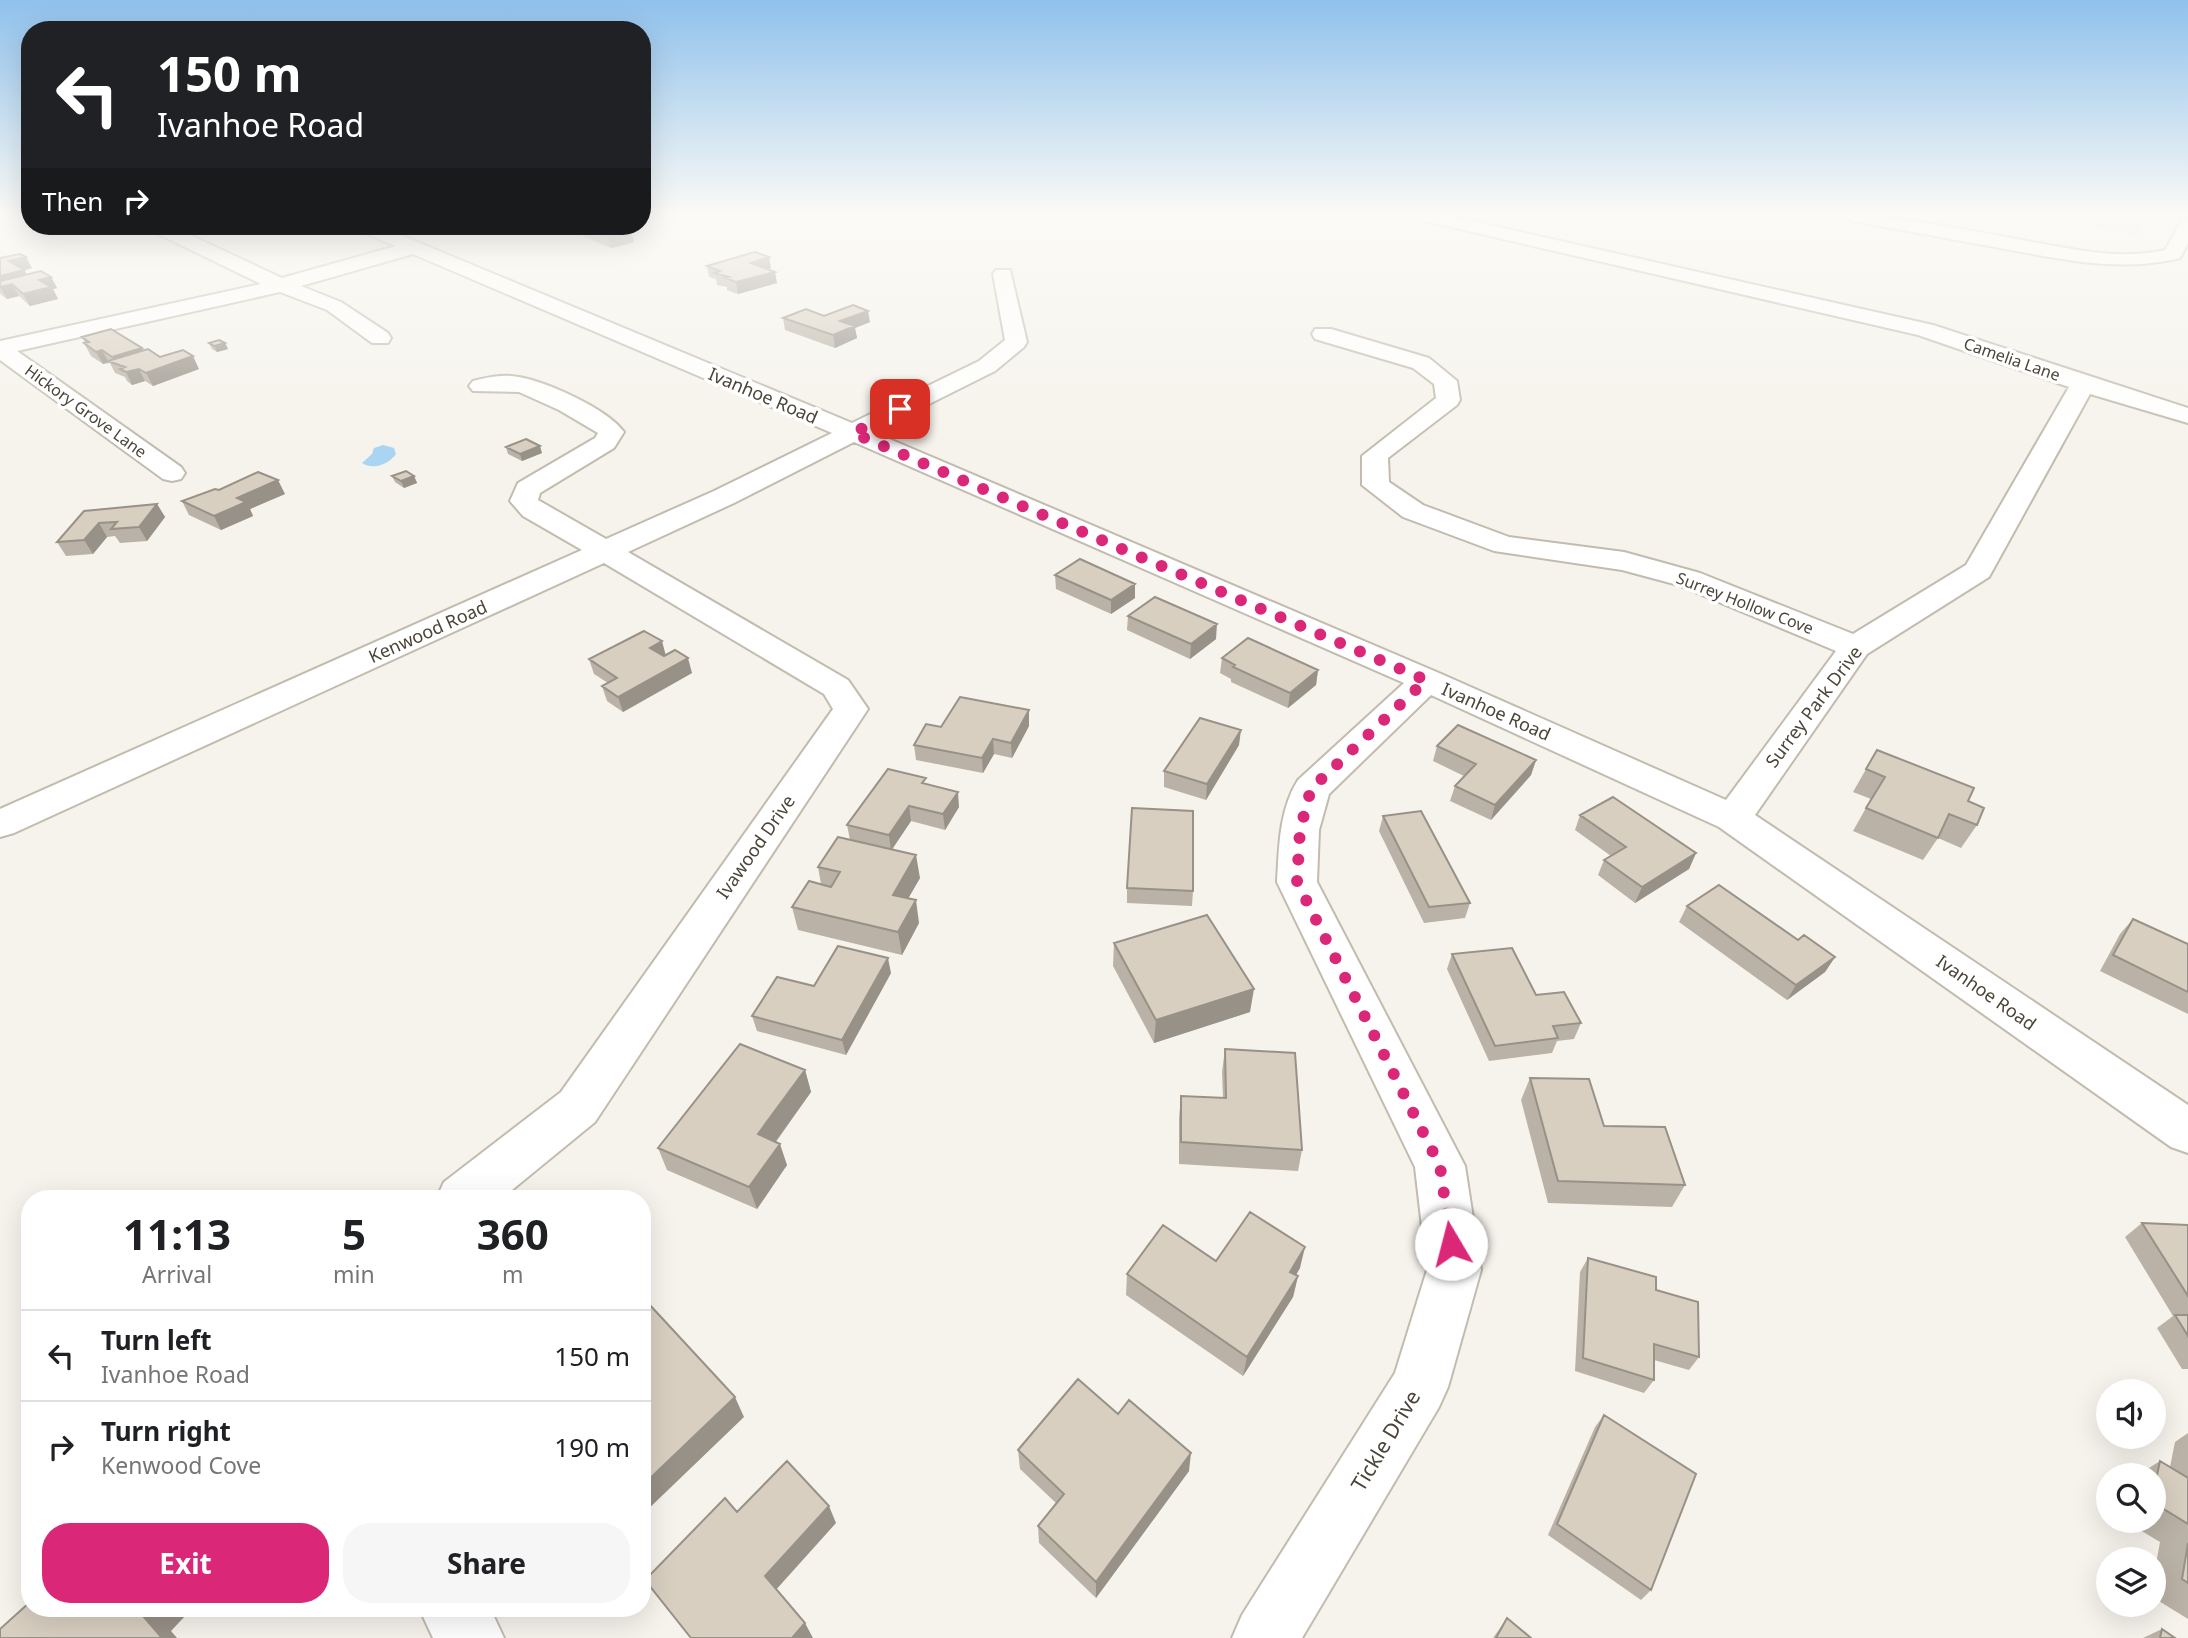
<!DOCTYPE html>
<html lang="en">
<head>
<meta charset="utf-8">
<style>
  body { margin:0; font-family:"Noto Sans",sans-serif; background:#f6f6f6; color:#202124; height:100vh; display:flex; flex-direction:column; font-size:26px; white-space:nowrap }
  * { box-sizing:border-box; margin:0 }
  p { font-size:23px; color:#757577 }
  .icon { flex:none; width:38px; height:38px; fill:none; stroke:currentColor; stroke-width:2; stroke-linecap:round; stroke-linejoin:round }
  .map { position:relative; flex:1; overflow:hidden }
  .panel { position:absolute; left:21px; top:1190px; width:630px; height:427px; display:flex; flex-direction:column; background:#fff; border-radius:28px; box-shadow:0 7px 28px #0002 }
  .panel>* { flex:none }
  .guide { position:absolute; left:21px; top:21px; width:630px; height:214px; border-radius:28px; box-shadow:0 7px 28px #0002; background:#202124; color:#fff; overflow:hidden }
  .controls { position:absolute; left:2096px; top:1379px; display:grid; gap:14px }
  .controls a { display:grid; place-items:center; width:70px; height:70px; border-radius:50%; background:#fff; box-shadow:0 7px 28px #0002; font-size:35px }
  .pin { position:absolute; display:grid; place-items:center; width:60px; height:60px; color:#fff; margin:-30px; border-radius:14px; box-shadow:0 4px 10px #0006 }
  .me { position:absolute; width:77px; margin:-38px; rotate:352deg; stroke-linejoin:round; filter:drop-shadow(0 0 5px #0008) }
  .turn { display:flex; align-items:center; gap:24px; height:147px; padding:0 21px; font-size:32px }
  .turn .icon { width:91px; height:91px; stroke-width:2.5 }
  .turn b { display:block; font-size:49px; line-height:60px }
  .then { display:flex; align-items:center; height:66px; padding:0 21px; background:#0003; gap:14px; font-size:26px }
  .eta { display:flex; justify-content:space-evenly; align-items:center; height:119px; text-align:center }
  .eta b { font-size:42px; font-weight:700; line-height:49px }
  .cta { display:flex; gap:14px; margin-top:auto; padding:14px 21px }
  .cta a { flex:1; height:80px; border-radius:28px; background:#db2777; color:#fff; font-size:28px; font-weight:700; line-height:80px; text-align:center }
  .cta a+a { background:#f6f6f6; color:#202124 }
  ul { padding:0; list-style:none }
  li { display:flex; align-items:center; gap:21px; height:91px; padding:0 21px; border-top:2px solid #e0e0e0 }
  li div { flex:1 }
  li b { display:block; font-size:26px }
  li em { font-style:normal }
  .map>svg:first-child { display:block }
  .parking { fill:#e5e3e0 }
  .water { fill:#a9d4f2 }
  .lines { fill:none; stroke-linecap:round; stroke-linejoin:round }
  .minor-casing { stroke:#c2bbae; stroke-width:4 }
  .minor { fill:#fff; fill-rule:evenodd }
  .wall { fill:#bab2a6 }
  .shaded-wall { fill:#979187 }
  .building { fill:#d8cfc1; stroke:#979187; stroke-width:2 }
  .route { stroke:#db2777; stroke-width:12; stroke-dasharray:0 21.6 }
  .labels { text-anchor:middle; stroke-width:7; stroke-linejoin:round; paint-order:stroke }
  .far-street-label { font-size:16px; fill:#4b4439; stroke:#fff }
  .street-label { font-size:18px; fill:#4b4439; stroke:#fff }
  .near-street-label { font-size:21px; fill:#4b4439; stroke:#fff }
</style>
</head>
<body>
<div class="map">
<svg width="2188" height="1638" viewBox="0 0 2188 1638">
  <rect width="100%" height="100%" fill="#f6f3ec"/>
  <path class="parking" d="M 2088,216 L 2147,216 L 2138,235 L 2082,225 Z"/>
  <path class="water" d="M 383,445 L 394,448 L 396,454 C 388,465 373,470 362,463 L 372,454 L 374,448 Z"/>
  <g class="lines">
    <defs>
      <path id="minor" d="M 1416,216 L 1450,216 L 1933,325 L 2188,408 L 2188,423 L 2090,394 L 1989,577 L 1867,654 L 1755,815 L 2188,1105 L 2188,1153 L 2171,1147 L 1719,827 L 1431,695 L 1329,794 L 1319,830 L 1317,882 L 1465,1166 L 1481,1270 L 1448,1387 L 1439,1407 L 1302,1638 L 1232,1638 L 1242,1615 L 1395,1373 L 1427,1270 L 1415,1167 L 1277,882 C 1279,848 1279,810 1298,780 L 1404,683 L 854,442 L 734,503 L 628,552 L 848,680 L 868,709 L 595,1122 L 501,1199 L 436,1199 L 444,1182 L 561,1092 L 833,709 L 824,694 L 604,563 L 14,833 L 0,837 L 0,809 L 582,550 L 523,516 L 510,501 L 518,483 L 595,438 L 598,433 L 559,410 L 519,392 L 473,391 L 469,386 L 473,381 C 485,378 498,375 511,376 C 540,378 607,408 624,432 L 614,448 L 540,493 L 538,500 L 606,539 L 714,491 L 832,433 L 413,254 L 301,286 L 341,302 L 388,333 L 391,338 L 388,343 L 372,343 L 327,310 L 280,292 L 17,351 L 181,467 L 185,473 L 181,479 L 172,481 L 163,479 L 0,360 L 0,341 L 261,284 L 150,230 L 148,226 L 171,226 L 282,278 L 396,246 L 357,230 L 355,226 L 379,226 L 852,423 L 979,361 L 1005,340 L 993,274 L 996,270 L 1010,270 L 1027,342 L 1024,347 L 995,371 L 873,432 L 1439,673 L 1726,800 L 1836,651 L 1678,585 L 1622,570 L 1494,551 L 1403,517 L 1362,485 L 1362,456 L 1436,398 L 1434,384 L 1413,368 L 1315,339 L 1312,334 L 1315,329 L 1331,329 L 1429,358 L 1457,381 L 1460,400 L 1457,405 L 1388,458 L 1389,482 L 1423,505 L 1509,537 L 1624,552 L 1700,573 L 1853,634 L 1966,565 L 2069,387 L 1918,335 L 1425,221 Z
        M 1843,216 C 1907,216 1970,231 2033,242 C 2077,250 2121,260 2165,250 L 2182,220 L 2188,218 L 2188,243 L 2180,258 C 2119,273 2061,259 2000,248 C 1951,239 1901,230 1852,221 Z
        M 419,1608 L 490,1608 L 504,1638 L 433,1638 Z"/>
    </defs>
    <use href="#minor" class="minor-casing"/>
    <use href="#minor" class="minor"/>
  </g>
  <path class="wall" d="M 569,226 L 612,226 L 631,231 L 634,242 L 611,248 L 571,231 Z
    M 0,258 L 32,268 L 24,270 L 27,275 L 51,277 L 57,288 L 53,289 L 58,299 L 30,306 L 19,296 L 7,299 L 0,294 Z
    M 707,266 L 771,268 L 768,269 L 777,283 L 738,294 L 727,290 L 727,287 L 717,285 L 716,279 L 709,277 Z
    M 824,316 L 870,322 L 855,328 L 857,338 L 835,348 L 785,330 L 783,318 Z
    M 82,337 L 142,348 L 143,351 L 160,357 L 199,369 L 153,386 L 145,381 L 132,385 L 127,381 L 125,377 L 115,373 L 110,363 L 103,364 L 91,356 L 84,343 L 85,343 Z
    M 209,343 L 225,343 L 228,349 L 217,352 L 212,349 Z
    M 506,447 L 542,453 L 522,461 L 508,454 Z
    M 392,476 L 414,476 L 417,483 L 404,488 L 395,482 Z
    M 219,490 L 285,494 L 250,509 L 253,516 L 221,530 L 189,515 L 182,501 Z
    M 157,504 L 165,517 L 147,541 L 120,543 L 115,536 L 107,537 L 93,554 L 66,556 L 57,542 L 84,511 Z
    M 1055,575 L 1135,598 L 1111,614 L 1056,589 Z
    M 1128,616 L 1216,639 L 1190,659 L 1127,630 Z
    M 666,655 L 692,673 L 623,712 L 607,701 L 602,686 L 608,683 L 594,674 L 589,659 Z
    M 1222,658 L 1318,670 L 1316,685 L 1288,708 L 1231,682 L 1231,679 L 1220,673 Z
    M 1029,710 L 1029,726 L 1012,758 L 994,754 L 983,773 L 916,760 L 914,745 L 941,727 Z
    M 1239,745 L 1206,800 L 1164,787 L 1164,771 Z
    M 1437,746 L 1536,760 L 1531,775 L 1491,820 L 1450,801 L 1455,786 L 1464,776 L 1433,761 Z
    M 1877,750 L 1968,801 L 1977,825 L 1961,848 L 1938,838 L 1923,860 L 1853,831 L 1871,799 L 1853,792 Z
    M 927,784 L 959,807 L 945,830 L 911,821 L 892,849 L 920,878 L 908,898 L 919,923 L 902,955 L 798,930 L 792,907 L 821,884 L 818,867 L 850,840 L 847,825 Z
    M 1580,815 L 1696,853 L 1689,869 L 1635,903 L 1598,875 L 1604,860 L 1611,856 L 1575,830 Z
    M 1383,816 L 1470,903 L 1465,918 L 1424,923 L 1379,831 Z
    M 1127,888 L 1193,891 L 1192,906 L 1127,903 Z
    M 1687,906 L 1798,940 L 1835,957 L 1825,972 L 1787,1000 L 1679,922 Z
    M 2133,919 L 2188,944 L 2188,1014 L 2100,971 L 2120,934 Z
    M 1114,943 L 1250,1012 L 1154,1043 L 1113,966 Z
    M 1452,954 L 1536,995 L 1581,1023 L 1574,1039 L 1557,1041 L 1552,1053 L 1489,1061 L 1447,969 Z
    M 891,973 L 846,1055 L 757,1031 L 752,1016 L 814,986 Z
    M 1225,1049 L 1302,1150 L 1298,1171 L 1179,1164 L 1179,1118 L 1181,1096 L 1223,1098 L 1222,1072 Z
    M 805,1070 L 811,1092 L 776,1142 L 787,1165 L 757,1209 L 667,1170 L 658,1148 Z
    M 1530,1078 L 1604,1126 L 1685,1185 L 1672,1207 L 1548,1203 L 1521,1100 Z
    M 2142,1223 L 2188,1225 L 2188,1369 L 2182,1369 L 2157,1328 L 2173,1316 L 2125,1237 Z
    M 1588,1258 L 1656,1290 L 1699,1357 L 1689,1370 L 1654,1360 L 1654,1380 L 1644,1393 L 1575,1371 L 1580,1272 Z
    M 1216,1261 L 1300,1268 L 1296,1275 L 1298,1276 L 1293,1297 L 1243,1376 L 1126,1295 L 1127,1274 Z
    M 1118,1414 L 1189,1471 L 1096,1598 L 1039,1543 L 1038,1526 L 1056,1503 L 1020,1469 L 1018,1450 Z
    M 1604,1415 L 1651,1590 L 1641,1600 L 1548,1535 L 1595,1427 Z
    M 2188,1433 L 2188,1619 L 2154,1598 L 2154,1575 L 2160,1542 L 2125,1521 L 2154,1521 L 2154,1475 L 2138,1475 L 2160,1461 L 2170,1467 L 2175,1442 Z
    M 1507,1618 L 1531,1638 L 1493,1638 Z
    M 2162,1629 L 2175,1638 L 2143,1638 Z"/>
  <path class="shaded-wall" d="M 631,231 L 634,242 L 611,248 L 608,237 Z
    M 26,257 L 32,268 L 24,270 L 31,281 L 13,285 L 19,296 L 7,299 L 0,287 L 0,276 L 9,261 Z
    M 769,257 L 771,268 L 753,274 L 751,263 Z
    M 775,272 L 777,283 L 738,294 L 736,282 Z
    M 51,277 L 57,288 L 53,289 L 58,299 L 30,306 L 23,294 L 39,280 Z
    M 868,311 L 870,322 L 855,328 L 857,338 L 835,348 L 833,335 L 840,321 Z
    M 225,343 L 228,349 L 217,352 L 214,346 Z
    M 142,348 L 148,360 L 115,364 L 112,357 Z
    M 102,350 L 109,362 L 103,364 L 96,352 Z
    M 193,356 L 199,369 L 153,386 L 146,373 Z
    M 139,369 L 145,381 L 132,385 L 126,372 Z
    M 540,446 L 542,453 L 522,461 L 520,454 Z
    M 414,476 L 417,483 L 404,488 L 401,481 Z
    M 278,480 L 285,494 L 250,509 L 253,516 L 221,530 L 214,516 L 237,498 Z
    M 157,504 L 165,517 L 147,541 L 139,527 Z
    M 99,523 L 107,537 L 93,554 L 84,540 Z
    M 1135,584 L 1135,598 L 1111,614 L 1111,600 Z
    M 1217,624 L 1216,639 L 1190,659 L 1191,644 Z
    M 662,641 L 666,656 L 654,662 L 650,648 Z
    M 688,658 L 692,673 L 623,712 L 618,697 Z
    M 1318,670 L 1316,685 L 1288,708 L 1290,693 Z
    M 1029,710 L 1029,726 L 1012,758 L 1011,743 Z
    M 1241,730 L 1239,745 L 1206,800 L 1207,784 Z
    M 993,739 L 994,754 L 983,773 L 982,758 Z
    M 1536,760 L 1531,775 L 1491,820 L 1495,805 Z
    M 958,792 L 959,807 L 945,830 L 943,814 Z
    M 909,806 L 911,821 L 891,851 L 889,835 Z
    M 1696,853 L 1689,869 L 1635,903 L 1642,887 Z
    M 916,855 L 920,878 L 897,918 L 893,895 Z
    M 916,900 L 919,923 L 902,955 L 898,932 Z
    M 1835,957 L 1825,972 L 1787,1000 L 1796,985 Z
    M 888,958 L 891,973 L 846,1055 L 842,1040 Z
    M 1254,989 L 1250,1012 L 1154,1043 L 1156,1020 Z
    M 805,1070 L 811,1092 L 765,1156 L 758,1134 Z
    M 780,1144 L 787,1165 L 757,1209 L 749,1187 Z
    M 1305,1247 L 1300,1268 L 1285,1293 L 1290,1272 Z
    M 1298,1276 L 1293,1297 L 1243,1376 L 1247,1357 Z
    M 735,1397 L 744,1417 L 642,1515 L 642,1486 Z
    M 1191,1453 L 1189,1471 L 1096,1598 L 1096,1582 Z
    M 829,1506 L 836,1523 L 774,1592 L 765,1576 Z
    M 150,1608 L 182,1608 L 187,1614 L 171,1631 L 177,1638 L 162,1638 L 143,1616 Z
    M 805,1623 L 813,1638 L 792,1638 Z"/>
  <path class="building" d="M 581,226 L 611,226 L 619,229 L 624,228 L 631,231 L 608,237 Z
    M 755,252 L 769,257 L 751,263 L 775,272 L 736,282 L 725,278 L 729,277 L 714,273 L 720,271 L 707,266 Z
    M 20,254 L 26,257 L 9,261 L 24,270 L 0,276 L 0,258 Z
    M 41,271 L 51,277 L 39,280 L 51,287 L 23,294 L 12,284 L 0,287 L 0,281 Z
    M 853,305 L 868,311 L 840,321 L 855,326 L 833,335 L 783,318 L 806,309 L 824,316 Z
    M 111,329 L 142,348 L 112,357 L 102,350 L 96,352 L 84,343 L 89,342 L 82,337 Z
    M 219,340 L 225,343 L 214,346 L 209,343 Z
    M 148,349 L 160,357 L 183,350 L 193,356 L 146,373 L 139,369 L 126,372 L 120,369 L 125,367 L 108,361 Z
    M 526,439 L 540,446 L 520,454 L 506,447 Z
    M 406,471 L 414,476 L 401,481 L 392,476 Z
    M 258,472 L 278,480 L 237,498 L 246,502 L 214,516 L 182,501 L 215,489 L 219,490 Z
    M 157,504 L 139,527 L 111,529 L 117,522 L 99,523 L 84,540 L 57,542 L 84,511 Z
    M 1080,559 L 1135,584 L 1111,600 L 1055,575 Z
    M 1155,597 L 1217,624 L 1191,644 L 1128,616 Z
    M 644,631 L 662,641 L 650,648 L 664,656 L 675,650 L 688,658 L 618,697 L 602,686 L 617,678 L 589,659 Z
    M 1248,638 L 1318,670 L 1290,693 L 1233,667 L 1235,665 L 1222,658 Z
    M 960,697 L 1029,710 L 1011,743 L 993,739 L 982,758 L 914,745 L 926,724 L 941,727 Z
    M 1200,718 L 1241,730 L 1207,784 L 1164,771 Z
    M 1458,725 L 1536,760 L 1495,805 L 1455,786 L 1476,764 L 1437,746 Z
    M 1877,750 L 1974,788 L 1968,801 L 1984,808 L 1977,825 L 1949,814 L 1938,838 L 1866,808 L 1885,777 L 1866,769 Z
    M 888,769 L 926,778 L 922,783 L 958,792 L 943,814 L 909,806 L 889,835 L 847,825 Z
    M 1613,797 L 1696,853 L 1642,887 L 1604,860 L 1626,847 L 1580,815 Z
    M 1132,808 L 1193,811 L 1193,891 L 1127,888 Z
    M 1421,811 L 1470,903 L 1429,907 L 1383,816 Z
    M 838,837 L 916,855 L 893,895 L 916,900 L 898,932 L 792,907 L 809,881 L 831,887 L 840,872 L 818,867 Z
    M 1719,885 L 1798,940 L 1804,935 L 1835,957 L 1796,985 L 1687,906 Z
    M 1207,915 L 1254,989 L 1156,1020 L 1114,943 Z
    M 2133,919 L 2188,944 L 2188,992 L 2113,955 Z
    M 838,946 L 888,958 L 842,1040 L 752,1016 L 777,977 L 814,986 Z
    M 1512,948 L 1536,995 L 1564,992 L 1581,1023 L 1553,1026 L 1558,1038 L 1495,1046 L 1452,954 Z
    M 740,1044 L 805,1070 L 758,1134 L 780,1144 L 749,1187 L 658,1148 Z
    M 1225,1049 L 1295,1053 L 1302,1150 L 1181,1142 L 1181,1096 L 1226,1098 Z
    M 1530,1078 L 1589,1079 L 1604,1126 L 1665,1127 L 1685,1185 L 1558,1181 Z
    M 1250,1212 L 1305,1247 L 1290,1272 L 1298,1276 L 1247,1357 L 1127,1274 L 1163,1225 L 1216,1261 Z
    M 2142,1223 L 2188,1225 L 2188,1296 Z
    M 1588,1258 L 1656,1277 L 1656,1290 L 1698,1302 L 1699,1357 L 1654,1344 L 1654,1380 L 1583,1358 Z
    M 648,1303 L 735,1397 L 642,1486 L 642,1308 Z
    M 2175,1315 L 2188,1315 L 2188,1336 Z
    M 1078,1379 L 1118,1414 L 1129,1400 L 1191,1453 L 1096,1582 L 1038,1526 L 1064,1494 L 1018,1450 Z
    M 1604,1415 L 1696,1474 L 1651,1590 L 1557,1524 Z
    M 787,1461 L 829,1506 L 765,1576 L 805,1623 L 792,1638 L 691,1638 L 645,1580 L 725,1498 L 737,1512 Z
    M 2160,1461 L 2188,1478 L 2188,1524 L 2154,1503 L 2154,1489 Z
    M 2188,1543 L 2188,1583 L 2182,1579 Z
    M 30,1602 L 30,1608 L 150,1608 L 143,1616 L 162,1638 L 0,1638 L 0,1629 Z
    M 1507,1618 L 1531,1638 L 1496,1638 Z
    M 2162,1629 L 2175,1638 L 2160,1638 Z"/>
  <linearGradient id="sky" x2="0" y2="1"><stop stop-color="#8fc1ec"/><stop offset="0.48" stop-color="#fbfaf6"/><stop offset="1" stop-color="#fbfaf6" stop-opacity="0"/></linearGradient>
  <rect width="2188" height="446" fill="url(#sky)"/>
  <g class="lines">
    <path class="route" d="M 900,409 L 853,433 L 1426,680 L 1311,789 L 1300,830 L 1297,882 L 1440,1166 L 1451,1244"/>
  </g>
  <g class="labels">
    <g class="far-street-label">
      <text transform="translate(2012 359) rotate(19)" y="6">Camelia Lane</text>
      <text transform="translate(86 411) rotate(36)" y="6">Hickory Grove Lane</text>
      <text transform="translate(1745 603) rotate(21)" y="6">Surrey Hollow Cove</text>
    </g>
    <g class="street-label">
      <text transform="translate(763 396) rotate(23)" y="6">Ivanhoe Road</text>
      <text transform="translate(428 632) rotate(-24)" y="6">Kenwood Road</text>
      <text transform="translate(1814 707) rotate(-53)" y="6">Surrey Park Drive</text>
      <text transform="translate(1496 712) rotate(24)" y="6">Ivanhoe Road</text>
      <text transform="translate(756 847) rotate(-55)" y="6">Ivawood Drive</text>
      <text transform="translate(1986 993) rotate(35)" y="6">Ivanhoe Road</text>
    </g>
    <g class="near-street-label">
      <text transform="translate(1386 1441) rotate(-59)" y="7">Tickle Drive</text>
    </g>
  </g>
</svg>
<div class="controls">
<a><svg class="icon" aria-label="sound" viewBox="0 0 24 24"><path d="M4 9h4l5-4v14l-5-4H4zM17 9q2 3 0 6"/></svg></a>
<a><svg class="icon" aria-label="search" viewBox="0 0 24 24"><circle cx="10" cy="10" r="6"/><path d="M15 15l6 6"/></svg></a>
<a><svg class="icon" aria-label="layers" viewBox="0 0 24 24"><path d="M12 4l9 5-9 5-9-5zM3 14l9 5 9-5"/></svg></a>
</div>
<div class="pin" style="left:900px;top:409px;background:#d93025"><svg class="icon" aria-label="arrive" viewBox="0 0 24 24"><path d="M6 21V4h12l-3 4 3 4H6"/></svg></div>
<svg class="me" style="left:1451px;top:1244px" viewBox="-20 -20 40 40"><circle r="19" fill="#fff"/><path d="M0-13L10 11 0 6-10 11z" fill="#db2777"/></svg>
<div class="guide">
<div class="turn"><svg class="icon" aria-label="left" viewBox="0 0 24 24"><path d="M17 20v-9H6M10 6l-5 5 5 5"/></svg><div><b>150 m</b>Ivanhoe Road</div></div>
<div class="then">Then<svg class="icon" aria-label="right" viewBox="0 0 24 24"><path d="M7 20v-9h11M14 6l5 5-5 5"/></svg></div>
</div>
<section class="panel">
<div class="eta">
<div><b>11:13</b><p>Arrival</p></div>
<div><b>5</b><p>min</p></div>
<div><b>360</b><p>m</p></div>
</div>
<ul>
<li><svg class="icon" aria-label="left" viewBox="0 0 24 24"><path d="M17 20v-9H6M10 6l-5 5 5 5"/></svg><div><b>Turn left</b><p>Ivanhoe Road</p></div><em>150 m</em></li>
<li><svg class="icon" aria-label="right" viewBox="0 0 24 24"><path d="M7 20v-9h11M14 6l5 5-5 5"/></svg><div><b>Turn right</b><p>Kenwood Cove</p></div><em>190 m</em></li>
</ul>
<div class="cta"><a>Exit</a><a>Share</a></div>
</section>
</div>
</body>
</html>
